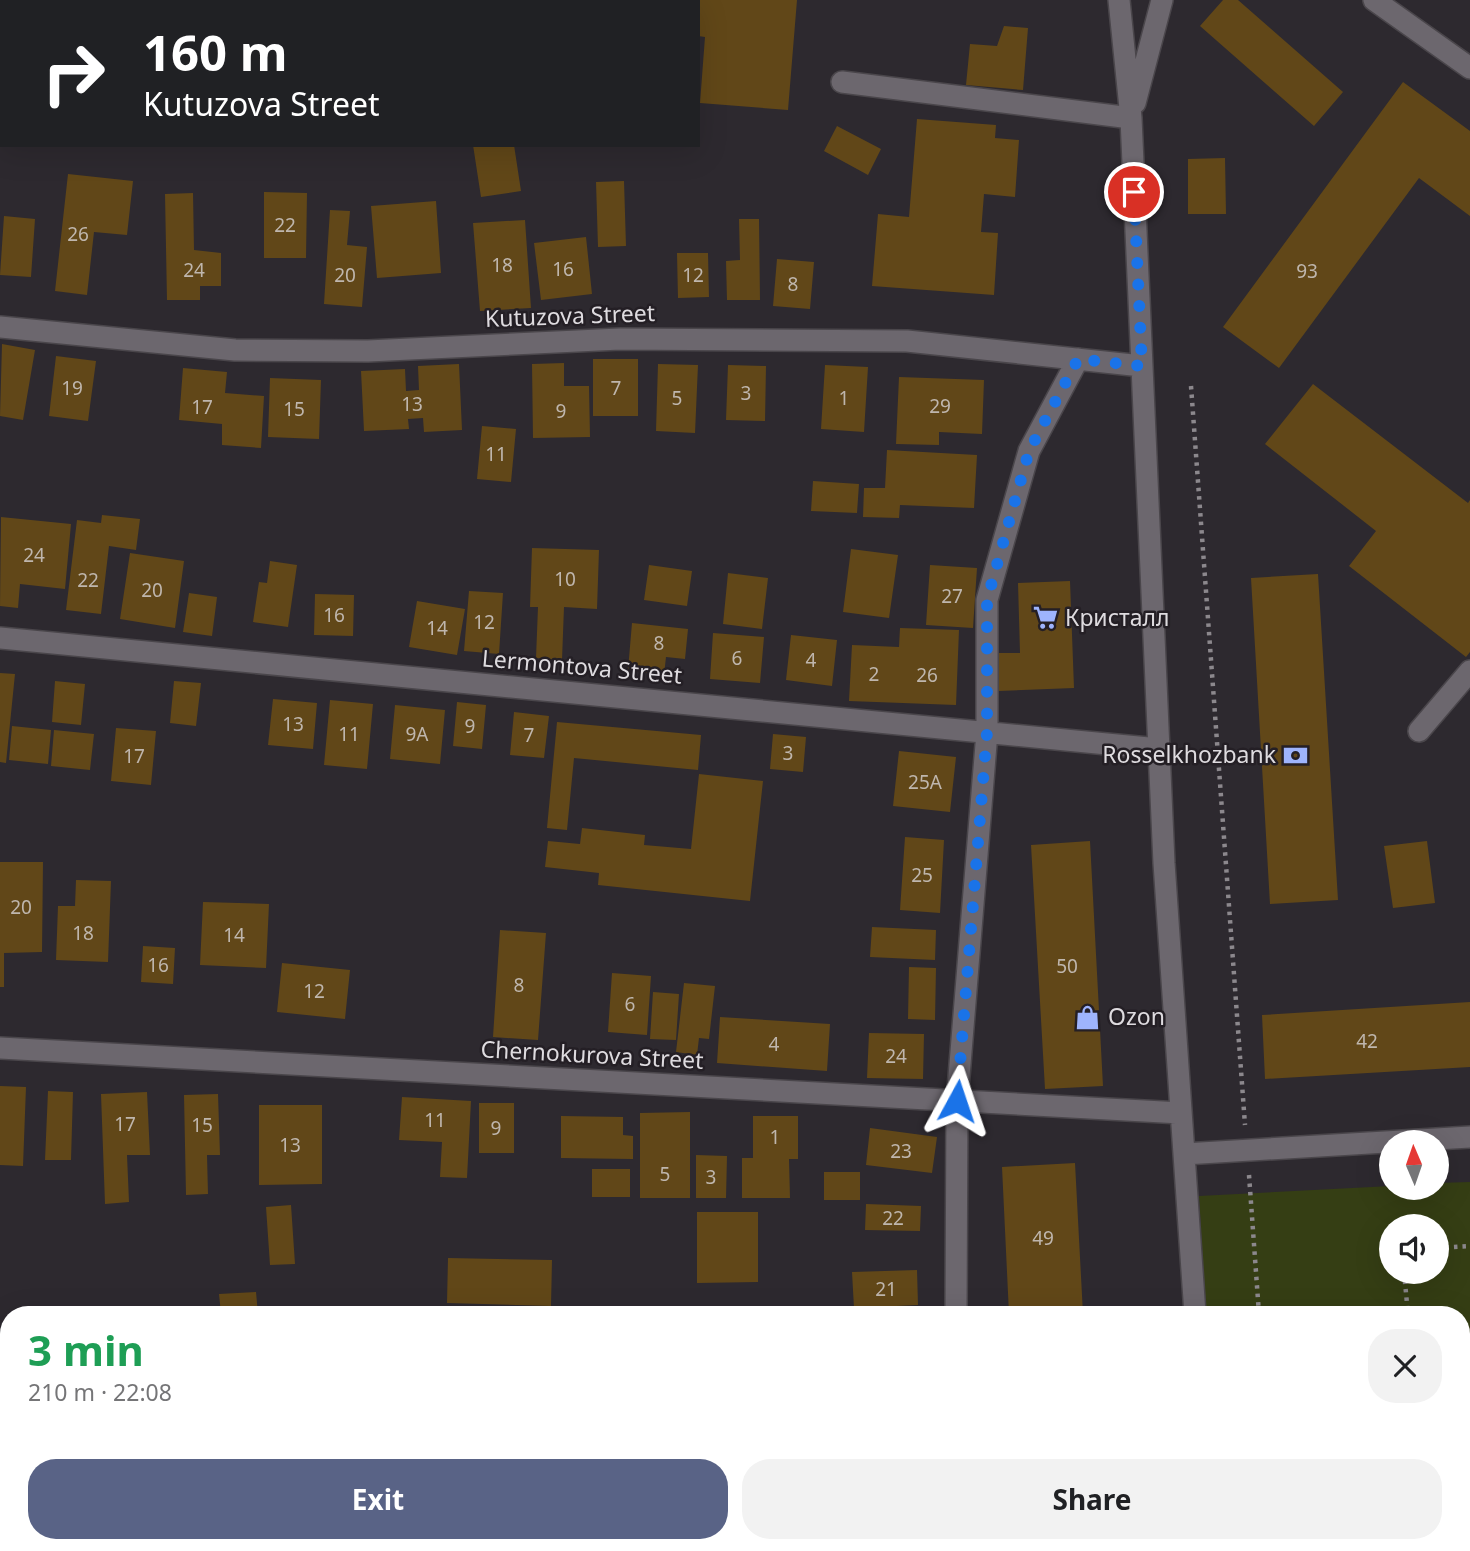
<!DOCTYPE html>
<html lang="en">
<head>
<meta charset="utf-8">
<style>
  body { margin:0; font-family:"Noto Sans",sans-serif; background:#f2f2f2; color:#202124; height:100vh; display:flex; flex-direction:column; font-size:26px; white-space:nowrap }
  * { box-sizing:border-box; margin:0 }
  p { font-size:23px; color:#757577 }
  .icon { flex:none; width:38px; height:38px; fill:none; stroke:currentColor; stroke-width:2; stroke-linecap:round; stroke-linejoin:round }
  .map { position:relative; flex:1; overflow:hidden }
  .panel { position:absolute; left:0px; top:1306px; width:1470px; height:247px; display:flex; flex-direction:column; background:#fff; border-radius:28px 28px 0 0; box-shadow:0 7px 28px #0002 }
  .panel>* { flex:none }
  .banner { position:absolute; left:0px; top:0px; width:700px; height:147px; box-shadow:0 7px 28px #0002; background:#202124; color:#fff; overflow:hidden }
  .needle { width:46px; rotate:358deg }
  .controls { position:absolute; left:1379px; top:1130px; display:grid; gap:14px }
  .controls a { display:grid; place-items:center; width:70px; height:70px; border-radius:50%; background:#fff; box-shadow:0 7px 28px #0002; font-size:35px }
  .pin { position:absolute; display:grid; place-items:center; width:60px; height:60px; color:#fff; margin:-30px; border:4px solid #fff; border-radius:50%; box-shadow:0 2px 7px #0007 }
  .me { position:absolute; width:77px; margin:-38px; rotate:5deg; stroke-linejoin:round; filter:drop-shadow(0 0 5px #0008) }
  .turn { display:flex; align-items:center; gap:24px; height:147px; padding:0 28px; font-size:32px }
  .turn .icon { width:91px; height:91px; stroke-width:2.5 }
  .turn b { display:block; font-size:49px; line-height:60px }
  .round { display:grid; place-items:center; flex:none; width:74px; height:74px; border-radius:28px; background:#f2f2f2 }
  .summary { display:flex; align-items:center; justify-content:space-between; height:119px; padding:0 28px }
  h1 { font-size:42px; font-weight:700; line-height:52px; color:#1e9e55 }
  .primary-button { display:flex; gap:14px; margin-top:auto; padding:14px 28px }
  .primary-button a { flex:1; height:80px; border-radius:28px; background:#596386; color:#fff; font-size:28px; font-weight:700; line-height:80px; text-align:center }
  .primary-button a+a { background:#f2f2f2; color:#202124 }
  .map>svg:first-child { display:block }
  .green { fill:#353e14; fill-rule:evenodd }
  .building { fill:#614718 }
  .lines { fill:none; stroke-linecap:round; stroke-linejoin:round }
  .minor-casing { stroke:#4a464b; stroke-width:24 }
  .path { stroke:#8c888d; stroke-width:4.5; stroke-dasharray:3.5 5; stroke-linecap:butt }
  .minor { stroke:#6c676e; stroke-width:21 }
  .route { stroke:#1a73e8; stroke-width:12; stroke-dasharray:0 21.6 }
  .labels { text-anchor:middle; stroke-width:5; stroke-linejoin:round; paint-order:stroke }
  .number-label { font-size:19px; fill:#bfb6ad }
  .street-label { font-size:23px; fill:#dedbdf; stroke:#241f25 }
  .poi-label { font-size:23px; fill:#dedbdf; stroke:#241f25; text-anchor:start }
</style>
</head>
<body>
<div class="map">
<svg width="1470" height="1551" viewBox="0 0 1470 1551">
  <rect width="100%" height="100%" fill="#2d292f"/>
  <path class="green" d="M 1470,1182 L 1470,1551 L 1220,1551 L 1219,1544 L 1461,1544 L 1461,1314 L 1206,1314 L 1199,1196 L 1391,1186 L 1391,1188 L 1437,1188 L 1437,1183 ZM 1391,1227 L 1437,1227 L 1437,1272 L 1391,1272 Z"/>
  <path class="building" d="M 698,0 L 797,0 L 788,110 L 700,103 L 705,37 L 698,36 Z
    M 1223,0 L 1238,0 L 1343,92 L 1314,126 L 1200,26 Z
    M 1004,26 L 1028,28 L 1023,90 L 966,85 L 970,44 L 997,46 Z
    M 1403,82 L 1470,131 L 1470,216 L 1419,178 L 1279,368 L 1223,327 Z
    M 917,119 L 996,125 L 995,138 L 1019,140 L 1015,197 L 984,194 L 981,232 L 998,233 L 994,295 L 872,286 L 878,214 L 909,217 Z
    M 837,126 L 881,149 L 868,175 L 824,151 Z
    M 473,145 L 514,145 L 521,191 L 481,197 Z
    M 1225,158 L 1226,214 L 1188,214 L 1188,159 Z
    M 68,174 L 133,181 L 127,235 L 94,232 L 87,295 L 55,291 Z
    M 624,181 L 626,246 L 598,247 L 596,182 Z
    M 264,192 L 307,193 L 306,258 L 264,258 Z
    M 193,193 L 194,250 L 221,253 L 221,286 L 200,286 L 200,300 L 167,300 L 165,194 Z
    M 436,201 L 441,273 L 377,278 L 371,206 Z
    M 330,210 L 350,211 L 347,245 L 367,247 L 362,307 L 324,304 Z
    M 4,216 L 35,219 L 31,277 L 0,275 Z
    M 739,219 L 759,219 L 760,300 L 727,300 L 726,261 L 740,260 Z
    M 525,220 L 531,308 L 480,311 L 473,223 Z
    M 586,237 L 592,294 L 541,300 L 534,243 Z
    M 677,253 L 708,253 L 709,297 L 678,298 Z
    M 777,259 L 814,262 L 810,309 L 773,306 Z
    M 2,344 L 35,350 L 23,420 L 0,416 Z
    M 56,356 L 96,361 L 88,421 L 49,416 Z
    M 593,359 L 638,359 L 638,416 L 593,416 Z
    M 564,363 L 564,386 L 589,386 L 590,437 L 533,438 L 532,364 Z
    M 459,364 L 462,430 L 424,432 L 423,418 L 408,419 L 409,429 L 364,431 L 361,371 L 405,369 L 406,391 L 419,390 L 418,366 Z
    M 658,364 L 698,365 L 695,433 L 656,431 Z
    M 728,365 L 766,366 L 765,421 L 726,420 Z
    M 825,365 L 868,367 L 864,432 L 821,429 Z
    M 183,368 L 227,372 L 225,393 L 264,396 L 261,448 L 222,445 L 222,424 L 179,420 Z
    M 899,377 L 984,380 L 982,434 L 939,432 L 939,445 L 896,444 Z
    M 270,378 L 321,380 L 319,439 L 268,437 Z
    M 1313,384 L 1468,503 L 1470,500 L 1470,652 L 1466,657 L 1349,566 L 1376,531 L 1265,444 Z
    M 482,426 L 516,429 L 511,482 L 477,479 Z
    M 887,450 L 977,455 L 974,508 L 900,505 L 899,518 L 863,517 L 864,488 L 885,488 Z
    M 813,481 L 859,484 L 857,513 L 811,511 Z
    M 102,515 L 140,519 L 136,550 L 109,546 L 101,614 L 66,610 L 77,520 L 101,523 Z
    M 1,517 L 71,524 L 65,589 L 20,584 L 18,608 L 0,606 Z
    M 532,548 L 599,550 L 597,609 L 564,607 L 562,660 L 536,658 L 538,607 L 530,607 Z
    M 851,549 L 898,555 L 889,618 L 843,612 Z
    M 130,553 L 184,561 L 175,628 L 120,619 Z
    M 270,561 L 297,565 L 288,627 L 253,622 L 259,582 L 267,583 Z
    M 649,565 L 692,571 L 687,606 L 644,600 Z
    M 930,565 L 977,568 L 973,628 L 926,625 Z
    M 728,573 L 768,578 L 762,629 L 723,624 Z
    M 1318,574 L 1338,900 L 1270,904 L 1251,578 Z
    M 1070,581 L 1074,688 L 998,691 L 996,653 L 1020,653 L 1018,583 Z
    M 469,591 L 503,593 L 499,654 L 464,651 Z
    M 189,593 L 217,597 L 212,636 L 183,632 Z
    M 315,594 L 354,595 L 353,636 L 314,635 Z
    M 417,601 L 465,609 L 457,655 L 409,647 Z
    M 632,623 L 688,629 L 685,659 L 666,657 L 664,675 L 628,670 Z
    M 900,628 L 959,630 L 956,705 L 849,701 L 852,645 L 899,647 Z
    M 713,633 L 764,637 L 760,683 L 710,679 Z
    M 791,635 L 837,640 L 832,686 L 786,680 Z
    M 0,673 L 15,674 L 6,763 L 0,762 Z
    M 55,681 L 85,684 L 81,725 L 52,722 Z
    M 174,681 L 201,683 L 196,726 L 170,723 Z
    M 273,699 L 317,703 L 313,749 L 268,745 Z
    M 330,700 L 373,704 L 367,769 L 324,765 Z
    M 457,702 L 486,705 L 482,749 L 453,746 Z
    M 395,705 L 445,710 L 440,764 L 390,759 Z
    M 514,712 L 549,716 L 544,758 L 510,755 Z
    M 557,722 L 701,735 L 698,770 L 574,758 L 567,830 L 547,828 Z
    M 12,726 L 51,730 L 48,764 L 9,760 Z
    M 116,728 L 156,731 L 151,785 L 111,781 Z
    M 54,730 L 94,734 L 90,770 L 51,766 Z
    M 773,734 L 806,737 L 803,772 L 770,769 Z
    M 899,751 L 956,757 L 950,812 L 893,806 Z
    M 699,774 L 763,781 L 750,901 L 598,885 L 599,873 L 545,867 L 548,841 L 580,844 L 582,828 L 645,835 L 644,845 L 691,849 Z
    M 905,837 L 944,840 L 940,913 L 900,910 Z
    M 1090,841 L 1103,1086 L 1045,1089 L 1031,845 Z
    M 1427,841 L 1435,903 L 1393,908 L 1384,846 Z
    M 0,862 L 43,862 L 42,952 L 4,953 L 4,987 L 0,987 Z
    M 76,880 L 111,881 L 108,962 L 56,960 L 58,906 L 75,906 Z
    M 203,902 L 269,904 L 266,968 L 200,965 Z
    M 872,927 L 936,930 L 935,960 L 870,957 Z
    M 500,930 L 546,933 L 538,1040 L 493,1037 Z
    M 143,946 L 175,948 L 173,984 L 141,982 Z
    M 282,963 L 350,970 L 345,1019 L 277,1012 Z
    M 909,967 L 936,968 L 935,1020 L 908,1019 Z
    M 612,973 L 651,976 L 647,1035 L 608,1032 Z
    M 684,983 L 715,986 L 709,1039 L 699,1038 L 697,1055 L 676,1052 Z
    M 653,992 L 679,994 L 676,1040 L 650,1039 Z
    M 1470,1002 L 1470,1067 L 1265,1079 L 1262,1015 Z
    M 720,1017 L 830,1024 L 827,1071 L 717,1063 Z
    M 869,1033 L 924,1034 L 923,1079 L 867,1078 Z
    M 0,1086 L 26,1087 L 23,1166 L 0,1165 Z
    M 48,1091 L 73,1092 L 71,1160 L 45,1160 Z
    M 147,1092 L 150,1155 L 127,1155 L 129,1202 L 105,1204 L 101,1094 Z
    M 218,1094 L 220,1155 L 207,1155 L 208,1194 L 186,1195 L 184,1095 Z
    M 402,1097 L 471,1101 L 467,1178 L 440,1177 L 442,1142 L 399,1140 Z
    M 479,1103 L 514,1103 L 514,1153 L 479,1153 Z
    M 259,1105 L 322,1105 L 322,1184 L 259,1185 Z
    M 690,1112 L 690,1198 L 640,1198 L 640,1113 Z
    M 561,1116 L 623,1117 L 623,1135 L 633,1136 L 633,1159 L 561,1158 Z
    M 753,1116 L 798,1116 L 798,1159 L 789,1159 L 790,1198 L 742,1198 L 742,1158 L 753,1158 Z
    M 870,1128 L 937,1137 L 932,1173 L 866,1165 Z
    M 696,1155 L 727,1156 L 726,1198 L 696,1198 Z
    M 1075,1163 L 1083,1314 L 1009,1314 L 1002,1167 Z
    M 592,1169 L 630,1169 L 630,1197 L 592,1197 Z
    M 824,1172 L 860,1172 L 860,1200 L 824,1200 Z
    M 866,1204 L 921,1206 L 920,1231 L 865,1230 Z
    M 291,1205 L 295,1264 L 270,1265 L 266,1207 Z
    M 697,1212 L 758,1212 L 758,1282 L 697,1283 Z
    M 448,1258 L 552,1260 L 551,1306 L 447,1303 Z
    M 917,1270 L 918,1305 L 854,1308 L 852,1272 Z
    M 256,1292 L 258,1314 L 221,1314 L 219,1294 Z
    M 610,1544 L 647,1544 L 648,1551 L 611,1551 Z
    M 682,1544 L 712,1544 L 713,1551 L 682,1551 Z
    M 735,1544 L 771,1544 L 771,1551 L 719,1551 L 735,1547 Z
    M 786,1544 L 852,1544 L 853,1551 L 787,1551 Z
    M 1020,1544 L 1096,1544 L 1097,1551 L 1020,1551 Z
    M 585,1545 L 586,1551 L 547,1551 L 547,1549 Z
    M 507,1546 L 508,1551 L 465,1551 L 465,1549 Z"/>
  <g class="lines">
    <defs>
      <path id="minor" d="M 1119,0 L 1131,118 L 1164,863 L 1195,1314
        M 1374,0 L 1470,68
        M 842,82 L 1131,118
        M 1135,103 L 1162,0
        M 0,327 L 235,350 L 368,351 L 620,339 L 907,341 L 1142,366
        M 0,638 L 1159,749
        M 1419,731 L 1470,671
        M 0,1048 L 1181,1113
        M 1184,1154 L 1470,1137
        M 956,1314 L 957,1101 L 987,732 L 987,600 L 1029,451 L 1078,359
        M 958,1544 L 958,1551
        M 1211,1544 L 1211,1551
        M 0,1549 L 76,1544"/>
    </defs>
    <use href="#minor" class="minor-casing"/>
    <path class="path" d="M 1191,386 L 1245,1125
      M 1249,1175 L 1259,1314
      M 1437,1248 L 1470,1246
      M 1404,1272 L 1408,1314
      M 1461,1364 L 1470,1363
      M 1461,1410 L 1470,1410
      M 1276,1544 L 1276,1551
      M 1385,1551 L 1396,1544"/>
    <use href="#minor" class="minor"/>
  </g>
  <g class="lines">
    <path class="route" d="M 957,1101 L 987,732 L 987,600 L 1029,451 L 1078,359 L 1142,366 L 1134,192"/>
  </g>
  <defs>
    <symbol id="supermarket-bare" viewBox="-9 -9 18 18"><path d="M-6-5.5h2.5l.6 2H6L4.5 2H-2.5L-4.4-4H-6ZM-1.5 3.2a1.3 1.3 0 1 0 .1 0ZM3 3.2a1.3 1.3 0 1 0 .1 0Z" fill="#9eb4fd" stroke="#241f25" stroke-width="2.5" paint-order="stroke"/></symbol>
    <symbol id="bank-bare" viewBox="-9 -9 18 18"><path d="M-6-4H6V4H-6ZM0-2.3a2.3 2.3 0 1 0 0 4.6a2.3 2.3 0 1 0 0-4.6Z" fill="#9eb4fd" stroke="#241f25" stroke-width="2.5" paint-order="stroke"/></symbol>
    <symbol id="shop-bare" viewBox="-9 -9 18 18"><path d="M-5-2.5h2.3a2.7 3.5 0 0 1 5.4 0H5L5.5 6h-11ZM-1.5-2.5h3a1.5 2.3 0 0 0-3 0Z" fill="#9eb4fd" stroke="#241f25" stroke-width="2.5" paint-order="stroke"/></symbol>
  </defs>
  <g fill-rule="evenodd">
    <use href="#supermarket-bare" x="1028" y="600" width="35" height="35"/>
    <use href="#bank-bare" x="1278" y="738" width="35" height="35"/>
    <use href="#shop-bare" x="1070" y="1000" width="35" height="35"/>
  </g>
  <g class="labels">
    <g class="number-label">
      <text x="285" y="232">22</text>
      <text x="78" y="241">26</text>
      <text x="502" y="272">18</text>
      <text x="563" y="276">16</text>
      <text x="194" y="277">24</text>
      <text x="1307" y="278">93</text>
      <text x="345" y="282">20</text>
      <text x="693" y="282">12</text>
      <text x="793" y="291">8</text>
      <text x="72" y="395">19</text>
      <text x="616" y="395">7</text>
      <text x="746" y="400">3</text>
      <text x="677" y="405">5</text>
      <text x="844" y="405">1</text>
      <text x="412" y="411">13</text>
      <text x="940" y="413">29</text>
      <text x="202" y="414">17</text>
      <text x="294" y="416">15</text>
      <text x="561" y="418">9</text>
      <text x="496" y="461">11</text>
      <text x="34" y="562">24</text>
      <text x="565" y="586">10</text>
      <text x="88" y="587">22</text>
      <text x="152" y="597">20</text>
      <text x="952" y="603">27</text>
      <text x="334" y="622">16</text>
      <text x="484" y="629">12</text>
      <text x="437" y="635">14</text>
      <text x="659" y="650">8</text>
      <text x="737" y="665">6</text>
      <text x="811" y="667">4</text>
      <text x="874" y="681">2</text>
      <text x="927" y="682">26</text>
      <text x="293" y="731">13</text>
      <text x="470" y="733">9</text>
      <text x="349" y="741">11</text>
      <text x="417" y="741">9А</text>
      <text x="529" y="742">7</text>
      <text x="788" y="760">3</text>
      <text x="134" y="763">17</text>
      <text x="925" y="789">25А</text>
      <text x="922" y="882">25</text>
      <text x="21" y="914">20</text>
      <text x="83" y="940">18</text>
      <text x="234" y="942">14</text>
      <text x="158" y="972">16</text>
      <text x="1067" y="973">50</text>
      <text x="519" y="992">8</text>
      <text x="314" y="998">12</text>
      <text x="630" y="1011">6</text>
      <text x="1367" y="1048">42</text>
      <text x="774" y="1051">4</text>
      <text x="896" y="1063">24</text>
      <text x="435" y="1127">11</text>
      <text x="125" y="1131">17</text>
      <text x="202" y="1132">15</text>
      <text x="496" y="1135">9</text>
      <text x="775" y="1144">1</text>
      <text x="290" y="1152">13</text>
      <text x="901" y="1158">23</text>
      <text x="665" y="1181">5</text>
      <text x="711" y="1184">3</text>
      <text x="893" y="1225">22</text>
      <text x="1043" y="1245">49</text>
      <text x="886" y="1296">21</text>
    </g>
    <g class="street-label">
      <text transform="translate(570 316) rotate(-2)" y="8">Kutuzova Street</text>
      <text transform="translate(582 667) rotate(5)" y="8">Lermontova Street</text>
      <text transform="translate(592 1055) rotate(3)" y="8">Chernokurova Street</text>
    </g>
    <g class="poi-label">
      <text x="1065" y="626">Кристалл</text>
      <text x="1276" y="763" text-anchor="end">Rosselkhozbank</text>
      <text x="1108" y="1025">Ozon</text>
    </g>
  </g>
</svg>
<div class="controls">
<a><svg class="needle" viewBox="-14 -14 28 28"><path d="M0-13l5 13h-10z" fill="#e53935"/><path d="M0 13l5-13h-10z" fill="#757577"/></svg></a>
<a><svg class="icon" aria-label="sound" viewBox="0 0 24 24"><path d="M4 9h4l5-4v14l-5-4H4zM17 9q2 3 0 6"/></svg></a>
</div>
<div class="pin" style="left:1134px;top:192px;background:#d93025"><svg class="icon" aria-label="arrive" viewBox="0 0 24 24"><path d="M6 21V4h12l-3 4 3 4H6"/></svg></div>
<svg class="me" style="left:957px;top:1101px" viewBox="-20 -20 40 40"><path d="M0-17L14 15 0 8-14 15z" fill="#1a73e8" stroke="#fff" stroke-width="4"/></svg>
<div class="banner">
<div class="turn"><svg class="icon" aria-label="right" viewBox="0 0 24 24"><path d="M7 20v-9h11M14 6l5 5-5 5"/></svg><div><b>160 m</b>Kutuzova Street</div></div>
</div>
<section class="panel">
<div class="summary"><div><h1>3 min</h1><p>210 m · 22:08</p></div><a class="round"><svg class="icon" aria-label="close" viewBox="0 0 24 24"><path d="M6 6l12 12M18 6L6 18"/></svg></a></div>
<div class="primary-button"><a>Exit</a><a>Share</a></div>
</section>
</div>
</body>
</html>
